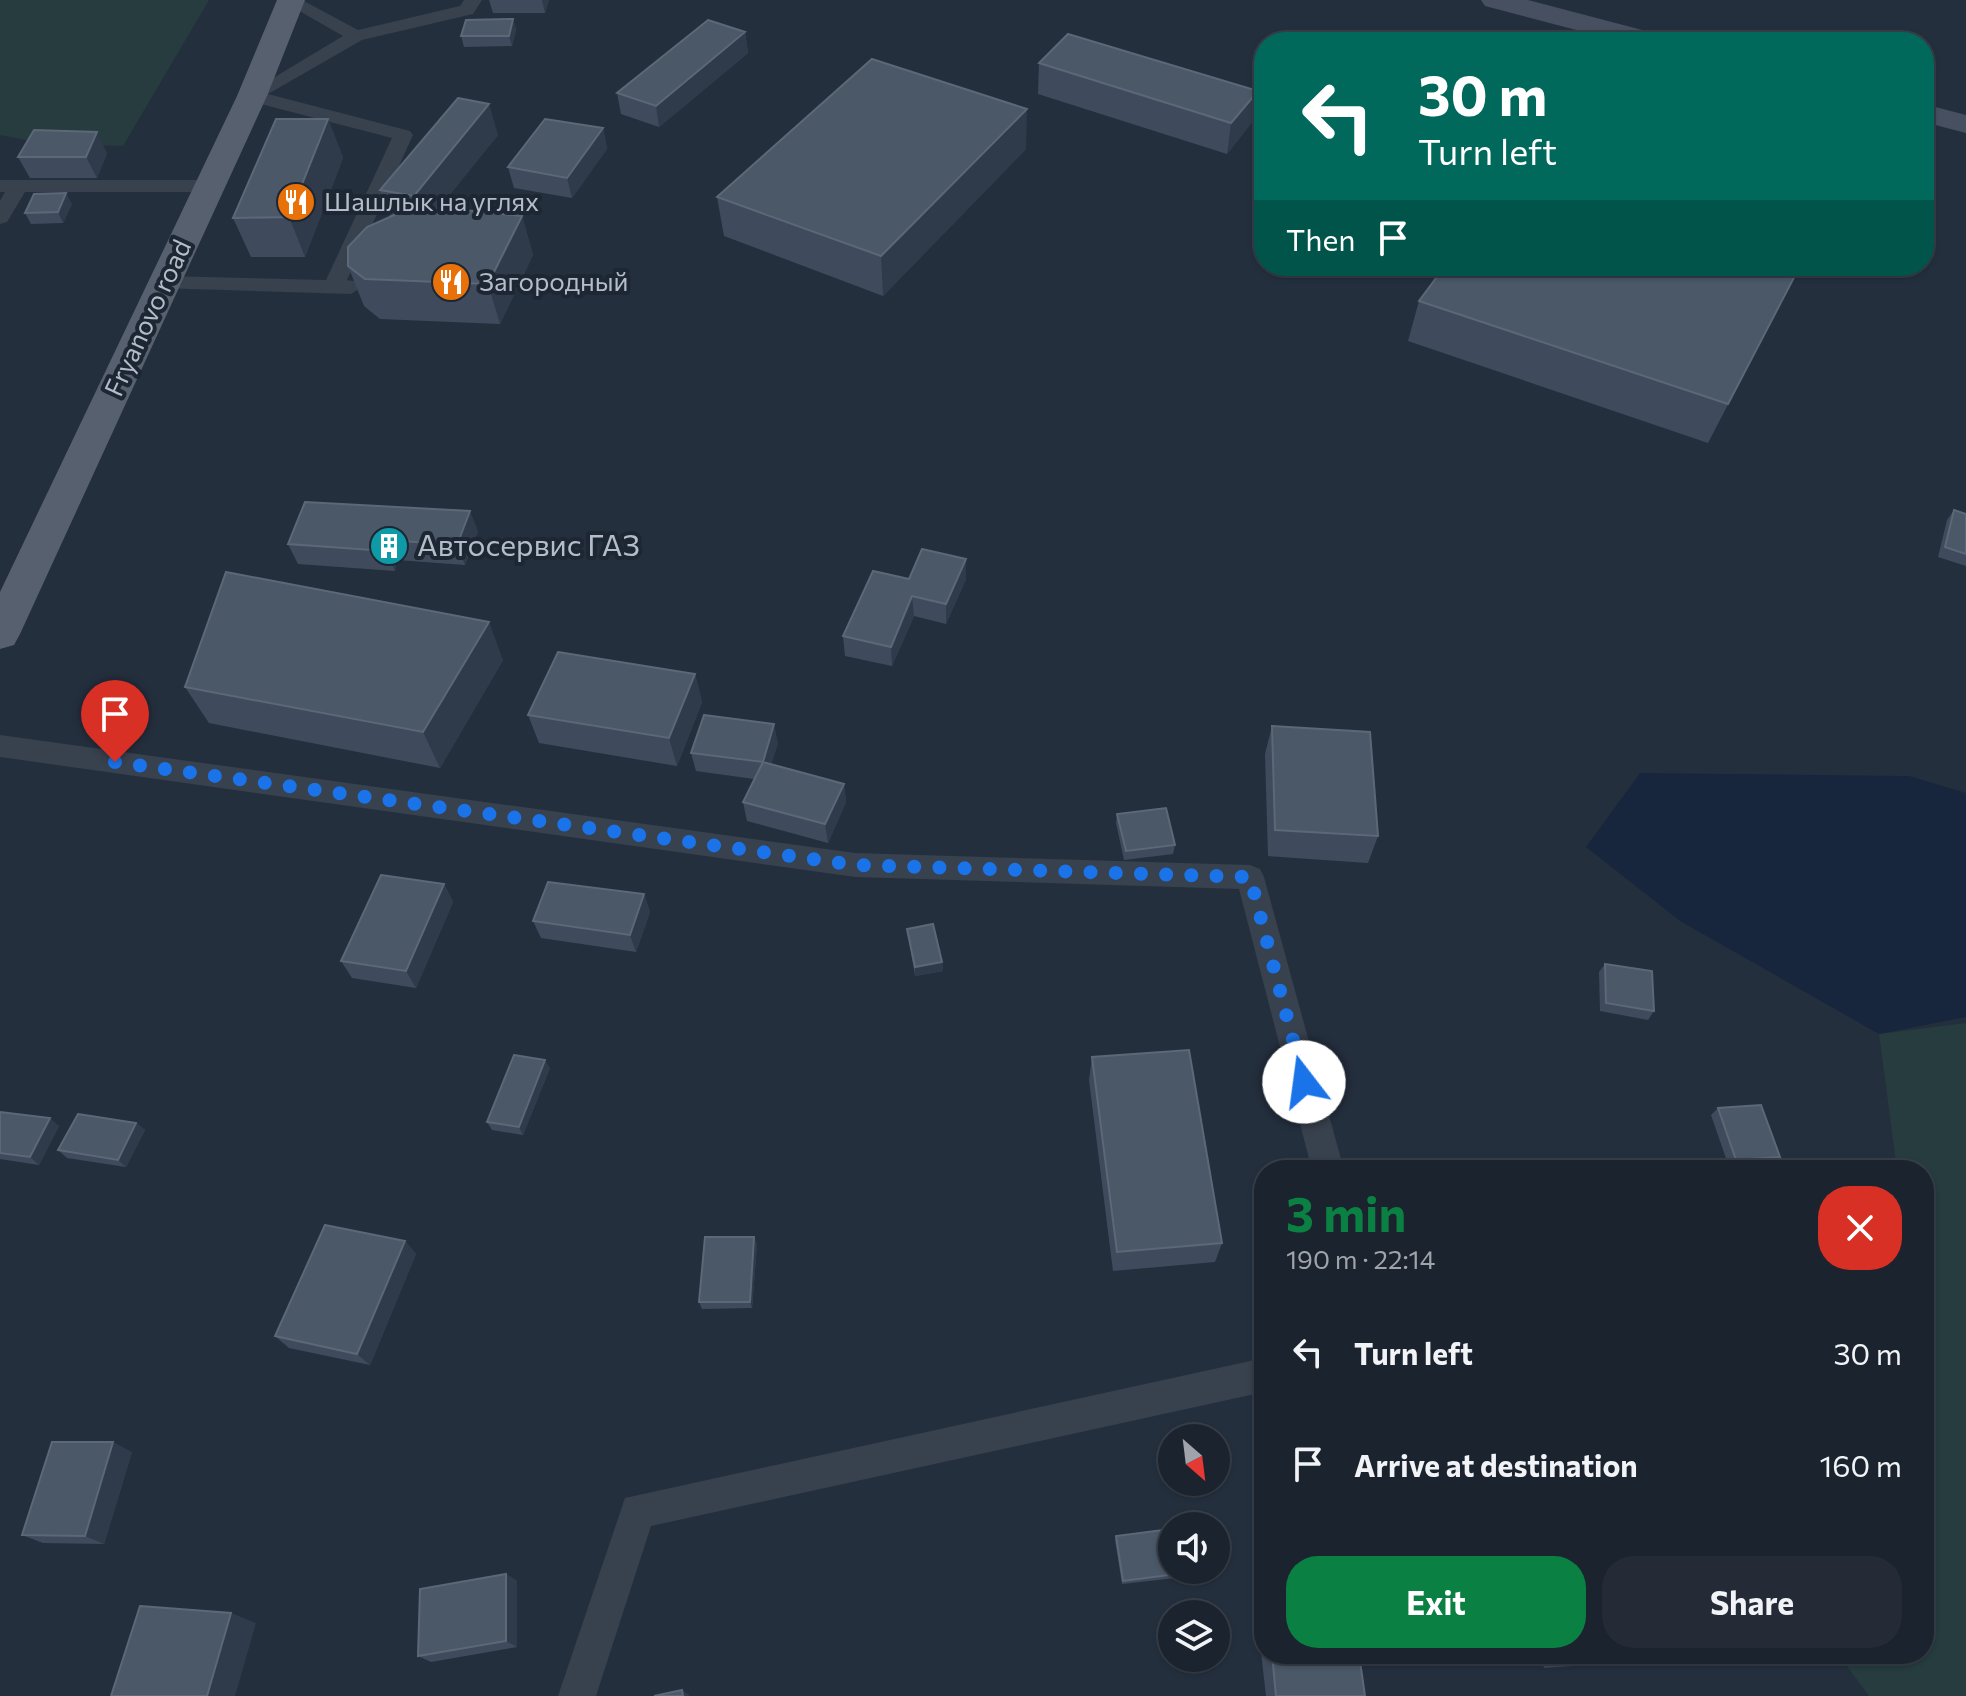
<!DOCTYPE html>
<html lang="en">
<head>
<meta charset="utf-8">
<style>
  body { margin:0; font-family:Commissioner,sans-serif; background:#242b36; color:#f1f3f6; height:100vh; display:flex; flex-direction:column; font-size:30px; white-space:nowrap }
  * { box-sizing:border-box; margin:0 }
  p { font-size:26px; color:#a0a4aa }
  .icon { flex:none; width:44px; height:44px; fill:none; stroke:currentColor; stroke-width:2; stroke-linecap:round; stroke-linejoin:round }
  .map { position:relative; flex:1; overflow:hidden }
  .sheet { position:absolute; left:1254px; top:1160px; width:680px; height:504px; display:flex; flex-direction:column; background:#1b232e; border-radius:32px; box-shadow:0 2px 6px #0004,0 0 0 2px #39404a }
  .sheet>* { flex:none }
  .guide { position:absolute; left:1254px; top:32px; width:680px; height:244px; border-radius:32px; box-shadow:0 2px 6px #0004,0 0 0 2px #39404a; background:#00695c; color:#fff; overflow:hidden }
  .needle { width:52px; rotate:152deg }
  .tools { position:absolute; left:1158px; top:1424px; display:grid; gap:16px }
  .tools a { display:grid; place-items:center; width:72px; height:72px; border-radius:50%; background:#1b232e; box-shadow:0 2px 6px #0004,0 0 0 2px #39404a; font-size:40px }
  .pin { position:absolute; display:grid; place-items:center; width:68px; height:68px; color:#fff; margin:-82px -34px; border-radius:50% 50% 50% 0; rotate:-45deg; box-shadow:0 0 8px #0007 }
  .pin .icon { rotate:45deg }
  .me { position:absolute; width:88px; margin:-44px; rotate:345deg; stroke-linejoin:round; filter:drop-shadow(0 0 6px #0008) }
  .turn { display:flex; align-items:center; gap:28px; height:168px; padding:0 32px; font-size:36px }
  .turn .icon { width:104px; height:104px; stroke-width:2.5 }
  .turn b { display:block; font-size:56px; line-height:68px }
  .then { display:flex; align-items:center; height:76px; padding:0 32px; background:#0003; gap:16px; font-size:30px }
  .round { display:grid; place-items:center; flex:none; width:84px; height:84px; border-radius:32px; background:#242b36 }
  .headline { display:flex; align-items:center; justify-content:space-between; height:136px; padding:0 32px }
  h1 { font-size:48px; font-weight:700; line-height:60px; color:#0b8043 }
  .cta { display:flex; gap:16px; margin-top:auto; padding:16px 32px }
  .cta a { flex:1; height:92px; border-radius:32px; background:#0b8043; color:#fff; font-size:32px; font-weight:700; line-height:92px; text-align:center }
  .cta a+a { background:#242b36; color:#f1f3f6 }
  ul { padding:0; list-style:none }
  li { display:flex; align-items:center; gap:24px; height:112px; padding:0 32px }
  li div { flex:1 }
  li b { display:block; font-size:30px }
  li em { font-style:normal }
  .map>svg:first-child { display:block }
  .green { fill:#263c3f }
  .water { fill:#17263c }
  .lines { fill:none; stroke-linecap:round; stroke-linejoin:round }
  .lane { fill:#38414e; fill-rule:evenodd }
  .secondary { fill:#465061; fill-rule:evenodd }
  .primary { fill:#56606e; fill-rule:evenodd }
  .wall { fill:#3f4b5c }
  .shaded-wall { fill:#2f3b4b }
  .building { fill:#4b5868; stroke:#5c6777; stroke-width:2 }
  .route { stroke:#1a73e8; stroke-width:14; stroke-dasharray:0 25.2 }
  .labels { text-anchor:middle; stroke-width:8; stroke-linejoin:round; paint-order:stroke }
  .far-poi-label { font-size:26px; fill:#b4bcc9; stroke:#1d2633; text-anchor:start }
  .far-street-label { font-size:26px; fill:#b4bcc9; stroke:#1d2633 }
  .poi-label { font-size:30px; fill:#b4bcc9; stroke:#1d2633; text-anchor:start }
</style>
</head>
<body>
<div class="map">
<svg width="1966" height="1696" viewBox="0 0 1966 1696">
  <rect width="100%" height="100%" fill="#242f3e"/>
  <path class="green" d="M 0,0 L 209,0 L 123,146 L 42,143 L 0,135 Z
    M 1966,1023 L 1966,1696 L 1869,1696 L 1838,1654 L 1924,1654 L 1924,1170 L 1897,1170 L 1879,1034 Z"/>
  <path class="water" d="M 1640,773 L 1909,776 L 1966,793 L 1966,1017 L 1879,1034 L 1680,921 L 1586,847 Z"/>
  <g class="lines">
    <path class="lane" d="M 302,0 L 358,30 L 460,6 L 464,0 L 482,0 L 473,14 L 362,40 L 268,94 L 410,131 L 413,135 L 347,280 L 359,282 L 362,287 L 351,294 L 157,288 L 153,283 L 157,278 L 164,276 L 326,280 L 392,138 L 245,100 L 243,96 L 343,36 L 282,1 Z
      M 0,180 L 210,180 L 220,186 L 210,192 L 25,192 L 7,222 L 0,224 L 0,201 L 5,192 L 0,192 Z
      M 0,735 L 855,853 L 1250,865 L 1260,869 L 1264,877 L 1344,1170 L 1312,1170 L 1239,889 L 855,877 L 0,757 Z
      M 1264,1358 L 1264,1392 L 651,1526 L 596,1696 L 558,1696 L 625,1498 Z"/>
    <path class="secondary" d="M 1481,0 L 1528,0 L 1665,36 L 1669,42 L 1622,42 L 1485,6 Z
      M 1924,104 L 1966,115 L 1966,133 L 1924,122 Z"/>
    <path class="primary" d="M 277,0 L 305,0 L 267,96 L 20,634 L 14,645 L 0,649 L 0,592 L 237,96 Z"/>
  </g>
  <path class="wall" d="M 489,0 L 549,0 L 545,13 L 493,13 Z
    M 513,19 L 516,30 L 512,46 L 464,47 L 461,36 Z
    M 745,32 L 748,53 L 659,127 L 621,114 L 617,93 Z
    M 1039,63 L 1253,121 L 1227,154 L 1038,94 Z
    M 328,119 L 343,158 L 305,257 L 251,257 L 233,218 Z
    M 603,128 L 607,149 L 572,198 L 514,188 L 508,167 Z
    M 498,135 L 438,209 L 522,216 L 533,255 L 500,324 L 380,319 L 364,306 L 348,266 L 390,217 L 380,190 Z
    M 1026,149 L 883,296 L 724,236 L 717,197 Z
    M 107,153 L 97,178 L 30,178 L 18,157 Z
    M 72,204 L 63,223 L 31,224 L 25,213 Z
    M 1800,266 L 1708,443 L 1408,341 L 1419,301 Z
    M 1954,510 L 1966,514 L 1966,566 L 1938,557 L 1947,520 Z
    M 478,531 L 465,565 L 397,560 L 395,571 L 298,564 L 288,544 Z
    M 909,579 L 966,579 L 946,624 L 914,616 L 892,666 L 845,656 L 843,636 Z
    M 503,660 L 440,768 L 209,723 L 185,687 Z
    M 695,674 L 702,702 L 677,766 L 539,743 L 528,715 Z
    M 1272,726 L 1378,836 L 1368,863 L 1268,856 L 1265,754 Z
    M 778,743 L 771,764 L 844,784 L 846,802 L 828,843 L 747,821 L 743,802 L 754,779 L 696,771 L 691,753 Z
    M 1117,814 L 1175,845 L 1173,854 L 1124,860 L 1116,823 Z
    M 444,884 L 453,902 L 416,988 L 352,978 L 341,961 Z
    M 644,894 L 650,912 L 636,952 L 541,938 L 533,921 Z
    M 907,929 L 942,962 L 943,971 L 915,976 Z
    M 1605,964 L 1654,1011 L 1648,1020 L 1600,1011 L 1599,972 Z
    M 1092,1057 L 1222,1243 L 1215,1262 L 1113,1271 L 1089,1080 Z
    M 550,1068 L 523,1135 L 492,1130 L 487,1122 Z
    M 1718,1108 L 1780,1157 L 1772,1164 L 1729,1167 L 1711,1115 Z
    M 0,1112 L 59,1126 L 39,1165 L 0,1159 Z
    M 136,1123 L 145,1130 L 126,1167 L 67,1158 L 58,1150 Z
    M 754,1237 L 757,1244 L 752,1308 L 702,1309 L 699,1302 Z
    M 405,1241 L 416,1254 L 370,1365 L 289,1348 L 275,1336 Z
    M 132,1452 L 104,1544 L 43,1543 L 22,1535 Z
    M 1116,1536 L 1177,1574 L 1175,1578 L 1122,1584 L 1115,1540 Z
    M 506,1574 L 517,1581 L 517,1647 L 431,1662 L 418,1656 Z
    M 1264,1649 L 1264,1654 L 1359,1654 L 1365,1696 L 1266,1696 L 1261,1652 Z
    M 1540,1654 L 1638,1654 L 1639,1659 L 1632,1662 L 1544,1668 Z"/>
  <path class="shaded-wall" d="M 542,0 L 549,0 L 545,13 Z
    M 513,19 L 516,30 L 512,46 L 509,36 Z
    M 745,32 L 748,53 L 659,127 L 656,106 Z
    M 1258,91 L 1253,121 L 1227,154 L 1231,123 Z
    M 489,104 L 498,135 L 424,227 L 414,196 Z
    M 1027,109 L 1026,149 L 883,296 L 881,256 Z
    M 328,119 L 343,158 L 305,257 L 289,217 Z
    M 603,128 L 607,149 L 572,198 L 567,178 Z
    M 97,132 L 107,153 L 97,178 L 86,157 Z
    M 66,193 L 72,204 L 63,223 L 58,212 Z
    M 522,216 L 533,255 L 500,324 L 488,284 Z
    M 470,511 L 478,531 L 465,565 L 457,545 Z
    M 388,540 L 397,560 L 395,571 L 386,551 Z
    M 966,559 L 966,579 L 946,624 L 946,604 Z
    M 912,596 L 914,616 L 892,666 L 891,647 Z
    M 489,622 L 503,660 L 440,768 L 423,732 Z
    M 695,674 L 702,702 L 677,766 L 669,738 Z
    M 774,724 L 778,743 L 766,781 L 763,762 Z
    M 844,784 L 846,802 L 828,843 L 825,824 Z
    M 444,884 L 453,902 L 416,988 L 406,971 Z
    M 644,894 L 650,912 L 636,952 L 630,935 Z
    M 942,962 L 943,971 L 915,976 L 915,967 Z
    M 545,1060 L 550,1068 L 523,1135 L 519,1127 Z
    M 50,1118 L 59,1126 L 39,1165 L 30,1157 Z
    M 136,1123 L 145,1130 L 126,1167 L 118,1160 Z
    M 754,1237 L 757,1244 L 752,1308 L 750,1302 Z
    M 405,1241 L 416,1254 L 370,1365 L 357,1354 Z
    M 113,1442 L 132,1452 L 104,1544 L 85,1536 Z
    M 506,1574 L 517,1581 L 517,1647 L 506,1641 Z
    M 231,1613 L 256,1623 L 235,1696 L 207,1696 Z
    M 682,1690 L 689,1695 L 689,1696 L 683,1696 Z"/>
  <path class="building" d="M 513,19 L 509,36 L 461,36 L 466,20 Z
    M 708,20 L 745,32 L 656,106 L 617,93 Z
    M 1068,34 L 1258,91 L 1231,123 L 1039,63 Z
    M 872,59 L 1027,109 L 881,256 L 717,197 Z
    M 458,98 L 489,104 L 414,196 L 380,190 Z
    M 276,119 L 328,119 L 289,217 L 233,218 Z
    M 545,119 L 603,128 L 567,178 L 508,167 Z
    M 34,130 L 97,132 L 86,157 L 18,157 Z
    M 66,193 L 58,212 L 25,213 L 34,194 Z
    M 444,208 L 522,216 L 488,284 L 365,279 L 348,266 L 348,247 L 367,227 L 401,212 Z
    M 1445,266 L 1800,266 L 1728,404 L 1419,301 Z
    M 305,502 L 470,511 L 457,545 L 388,540 L 386,551 L 288,544 Z
    M 1954,510 L 1966,514 L 1966,554 L 1945,547 Z
    M 922,549 L 966,559 L 946,604 L 912,596 L 891,647 L 843,636 L 873,571 L 909,579 Z
    M 226,572 L 489,622 L 423,732 L 185,687 Z
    M 558,652 L 695,674 L 669,738 L 528,715 Z
    M 704,715 L 774,724 L 763,762 L 691,753 Z
    M 1272,726 L 1370,732 L 1378,836 L 1275,830 Z
    M 763,762 L 844,784 L 825,824 L 743,802 Z
    M 1166,808 L 1175,845 L 1126,851 L 1117,814 Z
    M 381,875 L 444,884 L 406,971 L 341,961 Z
    M 548,882 L 644,894 L 630,935 L 533,921 Z
    M 933,924 L 942,962 L 915,967 L 907,929 Z
    M 1605,964 L 1652,971 L 1654,1011 L 1606,1003 Z
    M 1189,1050 L 1222,1243 L 1117,1252 L 1092,1057 Z
    M 514,1055 L 545,1060 L 519,1127 L 487,1122 Z
    M 1761,1105 L 1780,1157 L 1736,1160 L 1718,1108 Z
    M 0,1112 L 50,1118 L 30,1157 L 0,1153 Z
    M 78,1114 L 136,1123 L 118,1160 L 58,1150 Z
    M 325,1225 L 405,1241 L 357,1354 L 275,1336 Z
    M 705,1237 L 754,1237 L 750,1302 L 699,1302 Z
    M 52,1442 L 113,1442 L 85,1536 L 22,1535 Z
    M 1170,1529 L 1172,1543 L 1172,1570 L 1176,1570 L 1177,1574 L 1123,1581 L 1116,1536 Z
    M 506,1574 L 506,1641 L 418,1656 L 420,1589 Z
    M 140,1606 L 231,1613 L 207,1696 L 111,1696 Z
    M 1272,1654 L 1359,1654 L 1365,1696 L 1276,1696 Z
    M 1548,1654 L 1638,1654 L 1639,1659 L 1550,1665 Z
    M 682,1690 L 683,1696 L 654,1696 Z"/>
  <g class="lines">
    <path class="route" d="M 115,762 L 855,865 L 1250,877 L 1304,1082"/>
  </g>
  <defs>
    <symbol id="restaurant-disc" viewBox="-11 -11 22 22"><circle r="9.5" fill="#e8710a" stroke="#1d2633"/><path d="M-5-6h1v4h1v-4h1v4h1v-4h1v5L-1.5 .5V6h-2V.5L-5-1ZM5-6V6H3V1.5H1.5Q1.5-4 5-6Z" fill="#fff"/></symbol>
    <symbol id="building-disc" viewBox="-11 -11 22 22"><circle r="9.5" fill="#0f9aa8" stroke="#1d2633"/><path d="M-4-6H4V6H1V3H-1V6H-4ZM-2.5-4.3h1.7v1.8h-1.7ZM.8-4.3h1.7v1.8H.8ZM-2.5-1h1.7V.8h-1.7ZM.8-1h1.7V.8H.8Z" fill="#fff"/></symbol>
  </defs>
  <g fill-rule="evenodd">
    <use href="#restaurant-disc" x="274" y="180" width="44" height="44"/>
    <use href="#restaurant-disc" x="429" y="260" width="44" height="44"/>
    <use href="#building-disc" x="367" y="524" width="44" height="44"/>
  </g>
  <g class="labels">
    <g class="far-poi-label">
      <text x="324" y="211">Шашлык на углях</text>
      <text x="479" y="291">Загородный</text>
    </g>
    <g class="far-street-label">
      <text transform="translate(148 318) rotate(-65)" y="9">Fryanovo road</text>
    </g>
    <g class="poi-label">
      <text x="417" y="556">Автосервис ГАЗ</text>
    </g>
  </g>
</svg>
<div class="tools">
<a><svg class="needle" viewBox="-14 -14 28 28"><path d="M0-13l5 13h-10z" fill="#e53935"/><path d="M0 13l5-13h-10z" fill="#a0a4aa"/></svg></a>
<a><svg class="icon" aria-label="sound" viewBox="0 0 24 24"><path d="M4 9h4l5-4v14l-5-4H4zM17 9q2 3 0 6"/></svg></a>
<a><svg class="icon" aria-label="layers" viewBox="0 0 24 24"><path d="M12 4l9 5-9 5-9-5zM3 14l9 5 9-5"/></svg></a>
</div>
<div class="pin" style="left:115px;top:762px;background:#d93025"><svg class="icon" aria-label="arrive" viewBox="0 0 24 24"><path d="M6 21V4h12l-3 4 3 4H6"/></svg></div>
<svg class="me" style="left:1304px;top:1082px" viewBox="-20 -20 40 40"><circle r="19" fill="#fff"/><path d="M0-13L10 11 0 6-10 11z" fill="#1a73e8"/></svg>
<div class="guide">
<div class="turn"><svg class="icon" aria-label="left" viewBox="0 0 24 24"><path d="M17 20v-9H6M10 6l-5 5 5 5"/></svg><div><b>30 m</b>Turn left</div></div>
<div class="then">Then<svg class="icon" aria-label="arrive" viewBox="0 0 24 24"><path d="M6 21V4h12l-3 4 3 4H6"/></svg></div>
</div>
<section class="sheet">
<div class="headline"><div><h1>3 min</h1><p>190 m · 22:14</p></div><a class="round" style="background:#d93025;color:#fff"><svg class="icon" aria-label="close" viewBox="0 0 24 24"><path d="M6 6l12 12M18 6L6 18"/></svg></a></div>
<ul>
<li><svg class="icon" aria-label="left" viewBox="0 0 24 24"><path d="M17 20v-9H6M10 6l-5 5 5 5"/></svg><div><b>Turn left</b></div><em>30 m</em></li>
<li><svg class="icon" aria-label="arrive" viewBox="0 0 24 24"><path d="M6 21V4h12l-3 4 3 4H6"/></svg><div><b>Arrive at destination</b></div><em>160 m</em></li>
</ul>
<div class="cta"><a>Exit</a><a>Share</a></div>
</section>
</div>
</body>
</html>
